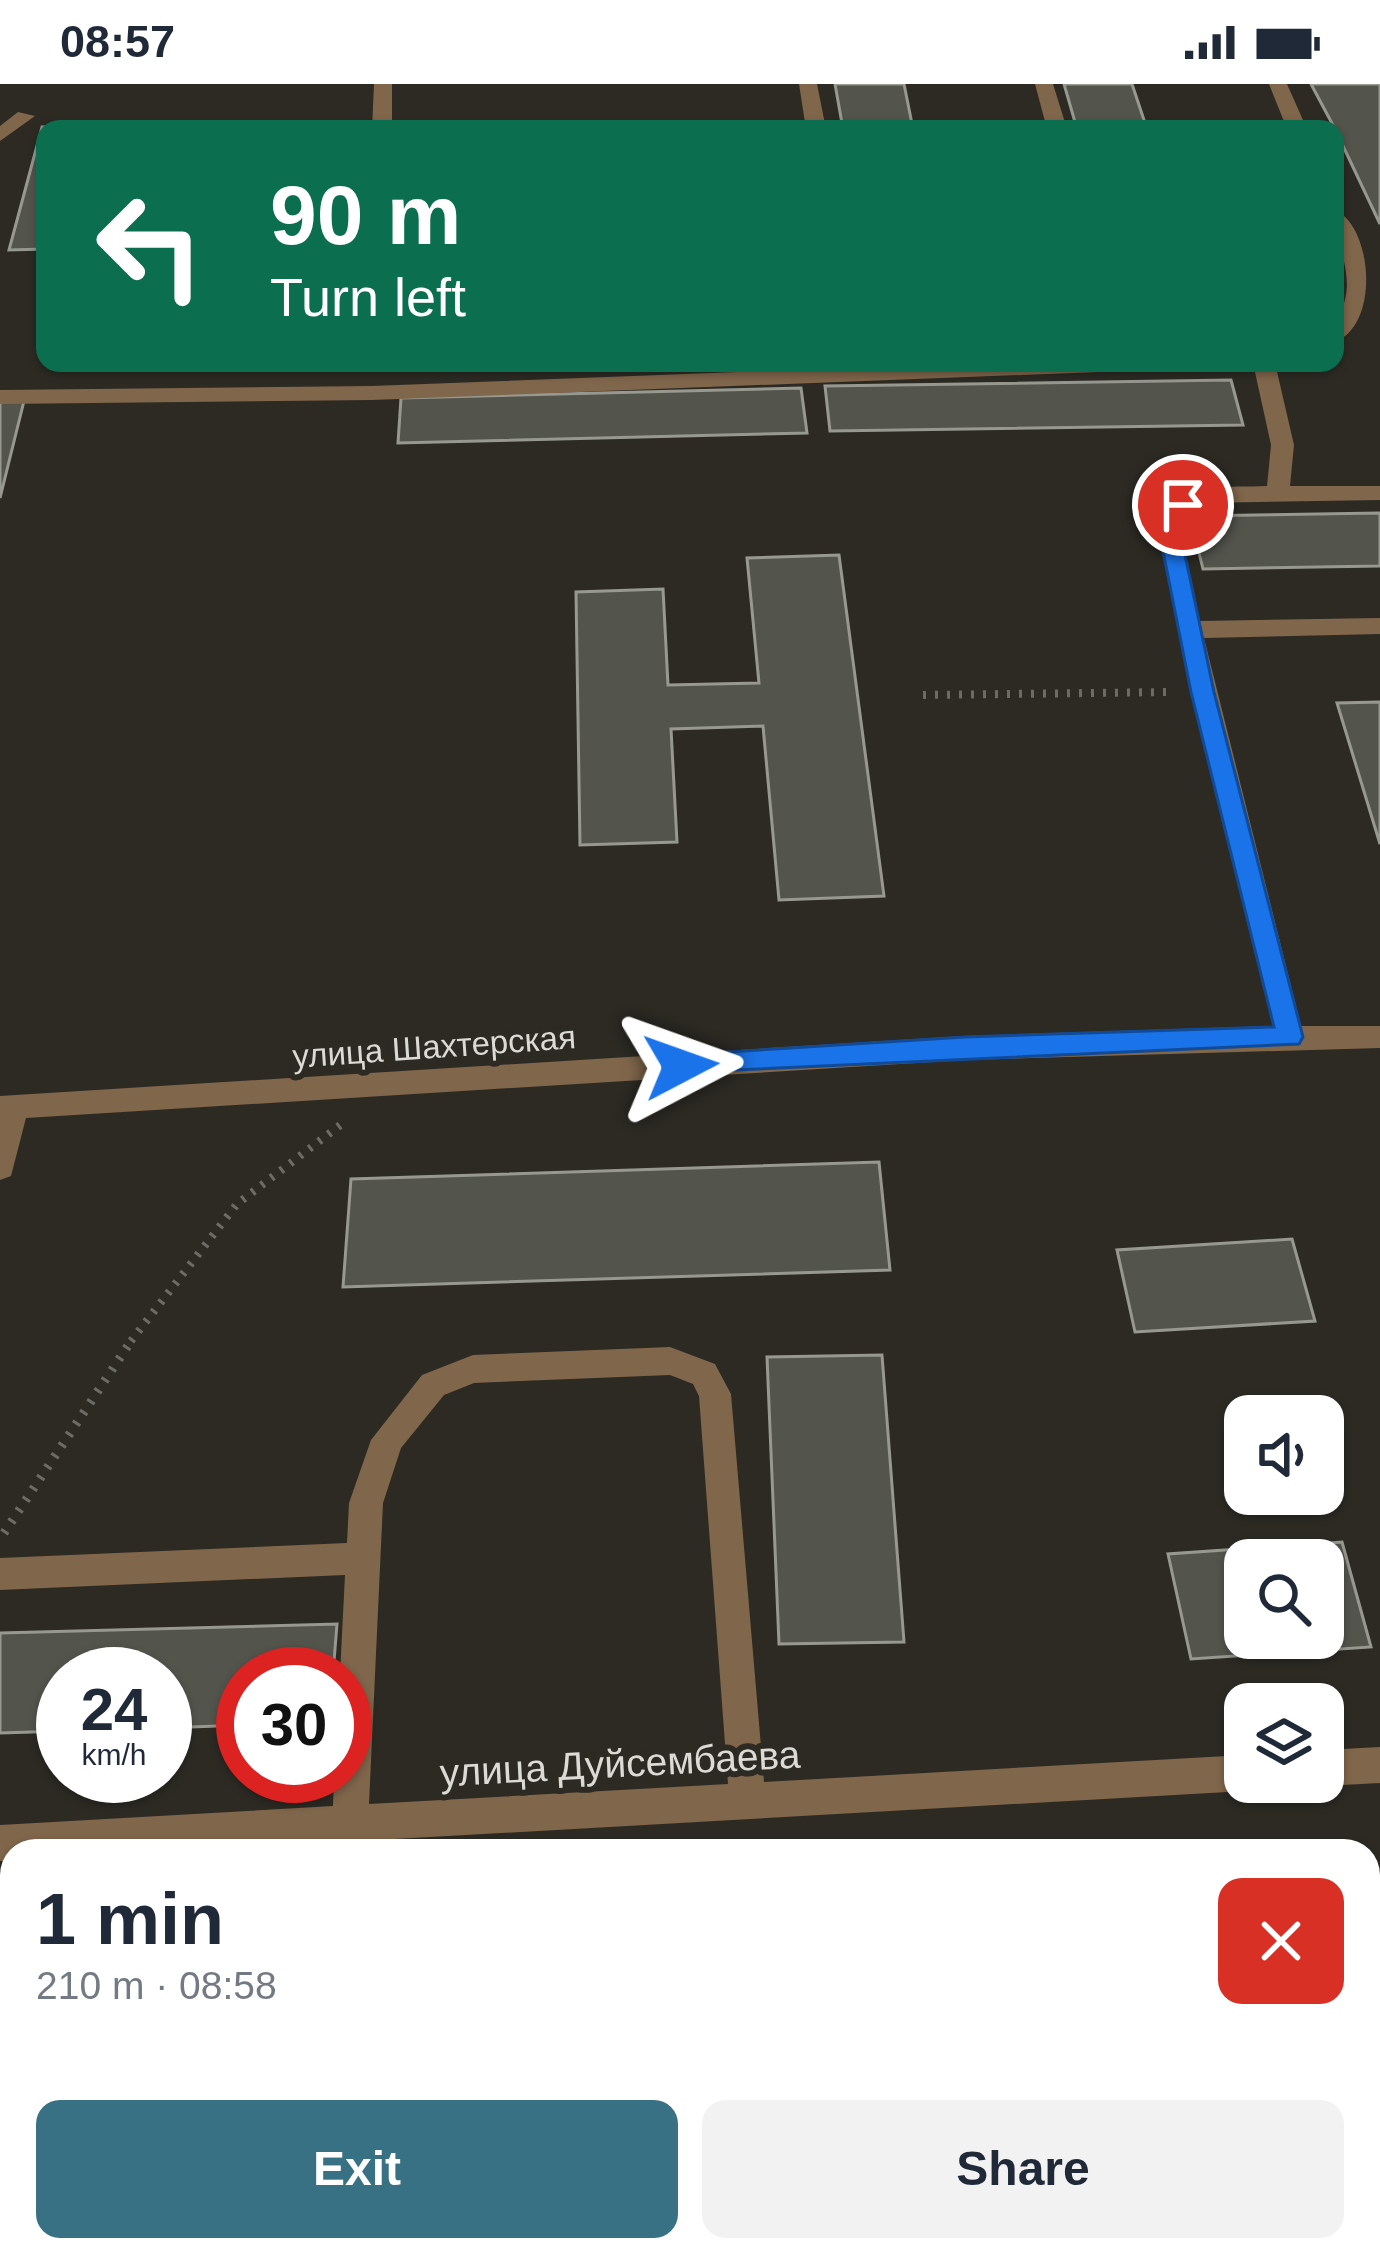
<!DOCTYPE html>
<html lang="en">
<head>
<meta charset="utf-8">
<style>
  body { margin:0; font-family:Helvetica,sans-serif; background:#f2f2f3; color:#1f2937; height:100vh; display:flex; flex-direction:column; font-size:45px; white-space:nowrap }
  * { box-sizing:border-box; margin:0 }
  p { font-size:39px; color:#747a83 }
  .icon { flex:none; width:66px; height:66px; fill:none; stroke:currentColor; stroke-width:2; stroke-linecap:round; stroke-linejoin:round }
  .map { position:relative; flex:1; overflow:hidden }
  .panel { position:absolute; left:0px; top:1755px; width:1380px; height:423px; display:flex; flex-direction:column; background:#fff; border-radius:36px 36px 0 0; box-shadow:0 3px 9px #0004 }
  .panel>* { flex:none }
  .top-card { position:absolute; left:36px; top:36px; width:1308px; height:252px; border-radius:24px; box-shadow:0 3px 9px #0004; background:#0b6e4f; color:#fff; overflow:hidden }
  .tools { position:absolute; left:1224px; top:1311px; display:grid; gap:24px }
  .tools a { display:grid; place-items:center; width:120px; height:120px; border-radius:24px; background:#fff; box-shadow:0 3px 9px #0004; font-size:60px }
  .speed { position:absolute; left:36px; top:1563px; display:flex; gap:24px; font-size:60px; font-weight:700; text-align:center }
  .speed>* { display:grid; place-content:center; width:156px; height:156px; border-radius:50%; background:#fff; box-shadow:0 3px 9px #0004; line-height:1 }
  .speed small { font-size:30px; font-weight:400 }
  .speed .limit { border:18px solid #d22; background:#fff; color:#111 }
  .pin { position:absolute; display:grid; place-items:center; width:102px; height:102px; color:#fff; margin:-51px; border:6px solid #fff; border-radius:50%; box-shadow:0 3px 12px #0007 }
  .me { position:absolute; width:132px; margin:-66px; rotate:86deg; stroke-linejoin:round; filter:drop-shadow(0 0 9px #0008) }
  .turn { display:flex; align-items:center; gap:42px; height:252px; padding:0 36px; font-size:54px }
  .turn .icon { width:156px; height:156px; stroke-width:2.5 }
  .turn b { display:block; font-size:84px; line-height:102px }
  .round { display:grid; place-items:center; flex:none; width:126px; height:126px; border-radius:24px; background:#f2f2f3 }
  .head { display:flex; align-items:center; justify-content:space-between; height:204px; padding:0 36px }
  h1 { font-size:72px; font-weight:700; line-height:90px }
  .cta { display:flex; gap:24px; margin-top:auto; padding:24px 36px }
  .cta a { flex:1; height:138px; border-radius:24px; background:#387184; color:#fff; font-size:48px; font-weight:700; line-height:138px; text-align:center }
  .cta a+a { background:#f2f2f3; color:#1f2937 }
  .status { display:flex; justify-content:space-between; align-items:center; height:84px; padding:0 60px; background:#fff; direction:ltr }
  .status svg { height:33px; fill:currentColor }
  .map>svg:first-child { display:block }
  .building { fill:#53544c; stroke:#979990; stroke-width:3; fill-rule:evenodd }
  .lines { fill:none; stroke-linecap:round; stroke-linejoin:round }
  .path-far1 { stroke:#6d6b65; stroke-width:8; stroke-dasharray:3 9; stroke-linecap:butt }
  .path { stroke:#6d6b65; stroke-width:9; stroke-dasharray:3 10; stroke-linecap:butt }
  .minor { fill:#80664b; fill-rule:evenodd }
  .route { fill:#1a73e8; stroke:#114b97; stroke-width:3 }
  .labels { text-anchor:middle; stroke-width:12; stroke-linejoin:round; paint-order:stroke }
  .street-label { font-size:33px; fill:#dbdad5; stroke:#2c2a23 }
  .near-street-label { font-size:39px; fill:#dbdad5; stroke:#2c2a23 }
</style>
</head>
<body>
<div class="status"><b>08:57</b><svg viewBox="0 0 49 12"><path d="M0 12V9h3v3zM5 12V6h3v6zM10 12V3h3v9zM15 12V0h3v12zM26 1h20v11H26zM47 4h2v5h-2z"/></svg></div>
<div class="map">
<svg width="1380" height="2176" viewBox="0 0 1380 2176">
  <rect width="100%" height="100%" fill="#2c2a23"/>
  <path class="building" d="M 835,0 L 904,0 L 913,45 L 843,45 Z
    M 1064,0 L 1132,0 L 1147,45 L 1077,45 Z
    M 1311,0 L 1380,0 L 1380,140 L 1335,45 Z
    M 235,39 L 234,45 L 45,45 L 45,165 L 9,166 L 42,43 Z
    M 1231,296 L 1243,341 L 830,347 L 825,302 Z
    M 801,304 L 807,349 L 398,359 L 401,314 Z
    M 24,317 L 0,414 L 0,318 Z
    M 1380,429 L 1380,482 L 1203,485 L 1190,432 Z
    M 839,471 L 884,812 L 779,816 L 763,642 L 671,645 L 677,758 L 580,761 L 576,508 L 663,505 L 668,601 L 759,599 L 747,474 Z
    M 1380,618 L 1380,760 L 1337,619 Z
    M 879,1078 L 890,1186 L 343,1203 L 351,1095 Z
    M 1292,1155 L 1315,1237 L 1135,1248 L 1117,1166 Z
    M 882,1271 L 904,1558 L 779,1560 L 767,1273 Z
    M 1342,1458 L 1371,1563 L 1191,1575 L 1168,1470 ZM 1245,1476 L 1323,1476 L 1323,1554 L 1245,1554 Z
    M 337,1540 L 333,1590 L 243,1590 L 243,1641 L 165,1644 L 165,1590 L 63,1590 L 63,1647 L 0,1649 L 0,1549 Z
    M 1380,1811 L 1380,1965 L 1368,1966 L 1368,1812 Z
    M 12,1887 L 12,2003 L 0,2004 L 0,1888 Z"/>
  <g class="lines">
    <path class="path-far1" d="M 923,611 L 1173,608
      M 131,1257 L 237,1120 L 343,1039"/>
    <path class="path" d="M 4,1449 L 133,1254"/>
    <path class="minor" d="M 374,0 L 392,0 L 392,45 L 372,45 Z
      M 799,0 L 817,0 L 826,45 L 806,45 Z
      M 1035,0 L 1053,0 L 1067,45 L 1047,45 Z
      M 1269,0 L 1287,0 L 1307,45 L 1287,45 Z
      M 18,28 L 35,32 L 0,57 L 0,42 Z
      M 1335,126 C 1373,143 1380,241 1335,258 C 1335,237 1346,223 1347,202 C 1347,176 1335,153 1335,126 Z
      M 978,279 L 1160,279 L 1149,286 L 372,316 L 0,320 L 0,306 L 372,302 Z
      M 1253,279 L 1275,279 L 1294,361 L 1290,402 L 1380,402 L 1380,416 L 1203,419 L 1184,434 L 1182,452 L 1200,537 L 1380,534 L 1380,550 L 1204,554 L 1301,942 L 1380,942 L 1380,964 L 965,976 L 26,1034 L 11,1092 L 0,1096 L 0,1012 L 965,952 L 1273,942 L 1158,452 C 1167,396 1222,404 1267,402 L 1271,361 Z
      M 670,1263 L 715,1280 L 731,1310 L 764,1698 L 1245,1671 L 1245,1698 L 1259,1698 L 1258,1702 L 1245,1707 L 185,1767 L 12,1767 L 12,1777 L 0,1777 L 0,1741 L 333,1722 L 334,1692 L 345,1692 L 345,1590 L 340,1590 L 345,1491 L 0,1506 L 0,1474 L 347,1459 L 349,1419 L 371,1356 L 422,1291 L 473,1271 ZM 670,1291 L 693,1300 L 699,1312 L 728,1700 L 369,1720 L 383,1419 L 401,1364 L 444,1311 L 474,1299 Z
      M 1380,1663 L 1380,1699 L 1323,1702 L 1313,1698 L 1323,1698 L 1323,1666 Z"/>
  </g>
  <path class="route" d="M 1183,414 L 1193,421 L 1183,433 L 1181,452 L 1214,608 L 1303,953 L 1299,960 L 672,989 L 668,982 L 681,971 L 965,953 L 1274,943 L 1191,608 L 1160,452 L 1162,431 Z"/>
  <g class="labels">
    <g class="street-label">
      <text transform="translate(434 962) rotate(-4)" y="12">улица Шахтерская</text>
    </g>
    <g class="near-street-label">
      <text transform="translate(620 1679) rotate(-3)" y="14">улица Дуйсембаева</text>
    </g>
  </g>
</svg>
<div class="tools">
<a><svg class="icon" aria-label="sound" viewBox="0 0 24 24"><path d="M4 9h4l5-4v14l-5-4H4zM17 9q2 3 0 6"/></svg></a>
<a><svg class="icon" aria-label="search" viewBox="0 0 24 24"><circle cx="10" cy="10" r="6"/><path d="M15 15l6 6"/></svg></a>
<a><svg class="icon" aria-label="layers" viewBox="0 0 24 24"><path d="M12 4l9 5-9 5-9-5zM3 14l9 5 9-5"/></svg></a>
</div>
<div class="speed"><div>24<small>km/h</small></div><div class="limit">30</div></div>
<div class="pin" style="left:1183px;top:421px;background:#d93025"><svg class="icon" aria-label="arrive" viewBox="0 0 24 24"><path d="M6 21V4h12l-3 4 3 4H6"/></svg></div>
<svg class="me" style="left:681px;top:982px" viewBox="-20 -20 40 40"><path d="M0-17L14 15 0 8-14 15z" fill="#1a73e8" stroke="#fff" stroke-width="4"/></svg>
<div class="top-card">
<div class="turn"><svg class="icon" aria-label="left" viewBox="0 0 24 24"><path d="M17 20v-9H6M10 6l-5 5 5 5"/></svg><div><b>90 m</b>Turn left</div></div>
</div>
<section class="panel">
<div class="head"><div><h1>1 min</h1><p>210 m · 08:58</p></div><a class="round" style="background:#d93025;color:#fff"><svg class="icon" aria-label="close" viewBox="0 0 24 24"><path d="M6 6l12 12M18 6L6 18"/></svg></a></div>
<div class="cta"><a>Exit</a><a>Share</a></div>
</section>
</div>
</body>
</html>
